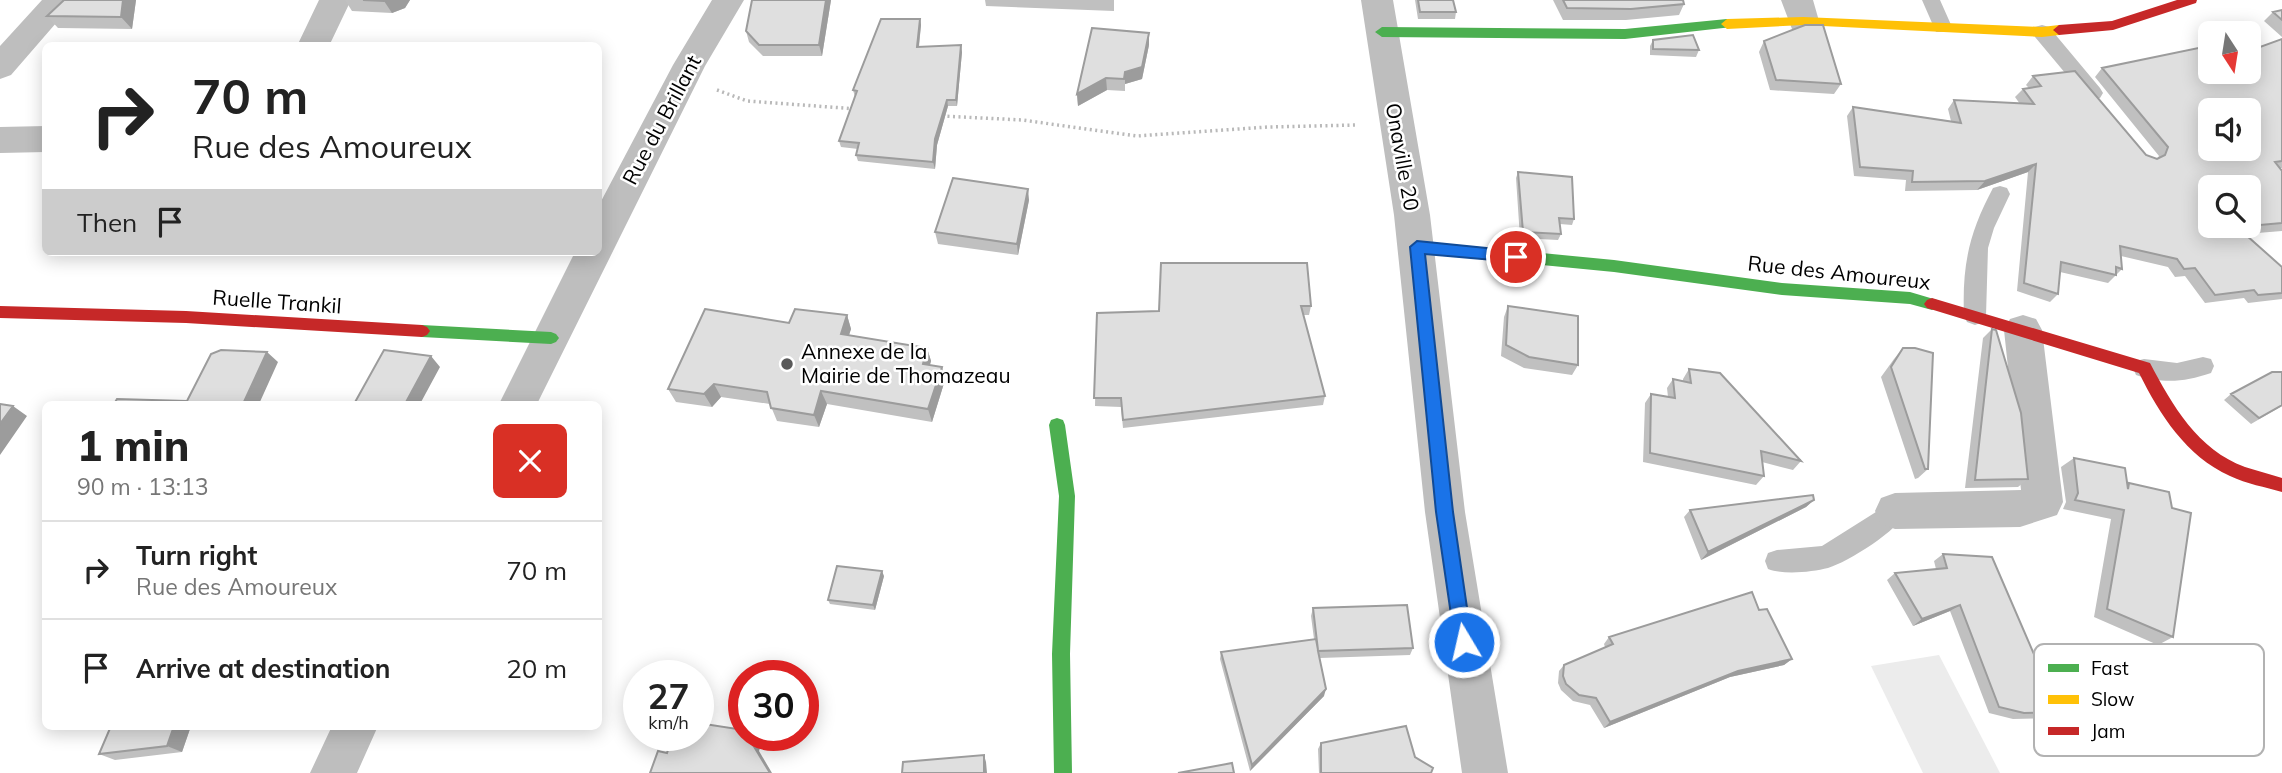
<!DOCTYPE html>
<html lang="en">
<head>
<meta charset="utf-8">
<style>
  body { margin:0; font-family:Mulish,sans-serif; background:#f2f2f2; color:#222; height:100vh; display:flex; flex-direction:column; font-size:26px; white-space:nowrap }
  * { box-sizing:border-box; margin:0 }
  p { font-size:23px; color:#767676 }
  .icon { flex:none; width:38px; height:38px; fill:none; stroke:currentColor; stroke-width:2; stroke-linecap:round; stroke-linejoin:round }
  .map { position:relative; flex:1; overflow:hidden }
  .drawer { position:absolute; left:42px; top:401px; width:560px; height:329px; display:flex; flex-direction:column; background:#fff; border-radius:10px; box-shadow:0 4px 18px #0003 }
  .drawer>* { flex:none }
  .hud { position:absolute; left:42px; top:42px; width:560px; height:214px; border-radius:10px; box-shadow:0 4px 18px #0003; background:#fff; color:#222; overflow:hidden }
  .needle { width:46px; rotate:168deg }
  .fabs { position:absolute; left:2198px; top:21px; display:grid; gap:14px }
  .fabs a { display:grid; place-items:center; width:63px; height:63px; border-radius:10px; background:#fff; box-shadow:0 4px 18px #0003; font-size:35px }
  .speed { position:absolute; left:623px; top:660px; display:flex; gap:14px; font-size:35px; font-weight:700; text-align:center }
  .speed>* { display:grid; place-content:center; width:91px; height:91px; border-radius:50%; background:#fff; box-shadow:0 4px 18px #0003; line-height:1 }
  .speed small { font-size:18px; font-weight:400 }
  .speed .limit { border:10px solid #d22; background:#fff; color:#111 }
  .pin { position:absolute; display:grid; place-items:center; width:60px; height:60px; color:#fff; margin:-30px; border:4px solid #fff; border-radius:50%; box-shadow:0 2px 7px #0007 }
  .me { position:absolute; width:77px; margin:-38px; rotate:351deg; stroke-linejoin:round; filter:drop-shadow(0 0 5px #0008) }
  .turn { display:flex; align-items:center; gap:24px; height:147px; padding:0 35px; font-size:32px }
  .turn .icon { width:91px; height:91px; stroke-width:2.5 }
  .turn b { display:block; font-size:49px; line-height:60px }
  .then { display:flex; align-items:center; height:66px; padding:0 35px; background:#0003; gap:14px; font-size:26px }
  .round { display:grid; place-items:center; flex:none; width:74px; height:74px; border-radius:10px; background:#f2f2f2 }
  .head { display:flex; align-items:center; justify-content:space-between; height:119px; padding:0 35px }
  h1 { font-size:42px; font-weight:800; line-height:52px }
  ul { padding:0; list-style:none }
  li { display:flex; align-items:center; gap:21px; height:98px; padding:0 35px; border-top:2px solid #e0e0e0 }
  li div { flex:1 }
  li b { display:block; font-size:26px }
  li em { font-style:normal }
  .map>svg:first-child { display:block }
  .green { fill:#ececec }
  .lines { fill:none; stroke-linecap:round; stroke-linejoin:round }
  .path { stroke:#b9b9b9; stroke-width:3.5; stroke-dasharray:2 3.5; stroke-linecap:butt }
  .lane { fill:#bebebe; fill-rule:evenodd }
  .street { fill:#bebebe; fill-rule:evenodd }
  .fast { fill:#4caf50; fill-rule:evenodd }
  .slow { fill:#ffc107; fill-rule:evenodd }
  .jam { fill:#c62828; fill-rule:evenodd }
  .wall { fill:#c0c0c0 }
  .shaded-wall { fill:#9c9c9c }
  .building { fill:#dfdfdf; stroke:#9c9c9c; stroke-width:2; fill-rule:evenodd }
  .route { fill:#1a73e8; stroke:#114b97; stroke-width:2 }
  .poi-dot { fill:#595959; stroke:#fff; stroke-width:2.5 }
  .labels { text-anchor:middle; stroke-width:5; stroke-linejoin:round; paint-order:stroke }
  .street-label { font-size:21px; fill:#000; stroke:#fff }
  .poi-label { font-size:21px; fill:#000; stroke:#fff; text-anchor:start }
  .key { fill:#fff; stroke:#b2b2b2; stroke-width:2 }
  .key-label { font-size:19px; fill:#000 }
</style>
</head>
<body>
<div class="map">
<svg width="2282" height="773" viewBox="0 0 2282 773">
  <rect width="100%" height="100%" fill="#fff"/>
  <path class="green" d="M 1939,655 L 2000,773 L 1923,773 L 1871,666 Z"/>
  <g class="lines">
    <path class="path" d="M 717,90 L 747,101 L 857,109
      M 942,116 L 1022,120 L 1137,136 L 1267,127 L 1358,125"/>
    <path class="lane" d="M 1922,0 L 1940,0 L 1952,27 L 1950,32 L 1936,32 Z
      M 2042,25 L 2049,27 L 2100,88 L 2103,93 L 2100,98 L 2086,98 L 2035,37 L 2033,32 L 2035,27 Z
      M 2000,186 L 2007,188 L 2010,194 L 1994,228 L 1988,248 L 1986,316 L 1983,322 L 1975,325 L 1967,322 L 1964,316 C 1962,265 1969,233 1993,188 Z
      M 2203,357 L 2211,359 L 2214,366 L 2211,373 C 2184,382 2164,384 2136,375 L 2133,368 L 2136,361 L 2144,359 L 2177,363 Z
      M 1895,500 L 1904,503 L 1907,511 C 1899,530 1848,562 1828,568 C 1812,572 1784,575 1768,569 L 1765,561 L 1768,553 L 1777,550 L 1822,546 Z"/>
    <path class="street" d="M 42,0 L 76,0 L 11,75 L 0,79 L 0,46 Z
      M 319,0 L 351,0 L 329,46 L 297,46 Z
      M 712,0 L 744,0 L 705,66 L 537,404 L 499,404 L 575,252 L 598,252 L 598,207 L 673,65 Z
      M 1361,0 L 1393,0 L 1430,215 L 1465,512 L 1508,773 L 1462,773 L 1425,512 L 1394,215 Z
      M 1781,0 L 1813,0 L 1819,21 L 1814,29 L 1803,32 L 1792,29 Z
      M 46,126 L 46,152 L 0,153 L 0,127 Z
      M 2023,315 L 2036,319 L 2042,330 L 2063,502 L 2057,515 L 2020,527 L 1895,529 L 1881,524 L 1875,511 L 1881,498 L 1895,493 L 2021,490 L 2004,330 L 2010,319 Z
      M 332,726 L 378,726 L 357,773 L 310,773 Z"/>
    <path class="fast" d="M 1727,19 L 1733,24 L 1732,27 L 1625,39 L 1382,37 L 1375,32 L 1382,27 L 1625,29 Z
      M 1417,241 L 1614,260 L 1782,283 L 1910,292 L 1937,300 L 1940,304 L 1937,308 L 1932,310 L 1910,304 L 1782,295 L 1614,272 L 1417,253 L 1410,247 Z
      M 422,325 L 551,332 L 556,334 L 559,338 L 556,342 L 551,344 L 422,337 L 417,335 L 414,331 L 417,327 Z
      M 1057,418 L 1063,420 L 1065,425 L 1075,496 L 1070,654 L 1072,773 L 1054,773 L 1052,654 L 1059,496 L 1049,425 L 1051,420 Z"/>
    <path class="slow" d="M 1803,17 L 2042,27 L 2059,25 L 2065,30 L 2059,35 L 2042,37 L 1803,25 L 1727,29 L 1721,24 L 1727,19 Z"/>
    <path class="jam" d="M 2177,0 L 2197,0 L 2196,3 L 2113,30 L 2059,35 L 2053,30 L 2059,25 L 2112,21 Z
      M 1932,298 L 2150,363 C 2172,405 2198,450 2245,467 C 2257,471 2270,474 2282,478 L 2282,492 C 2265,487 2247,484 2230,476 C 2186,456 2160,415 2139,373 L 1927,308 L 1924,304 L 1927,300 Z
      M 0,306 L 186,311 L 422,325 L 427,327 L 430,331 L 427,335 L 422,337 L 186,323 L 0,318 Z"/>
  </g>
  <path class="wall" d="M 64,0 L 136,0 L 132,29 L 58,28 L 47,16 Z
    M 345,0 L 410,0 L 405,8 L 392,13 L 352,11 Z
    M 752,0 L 831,0 L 822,56 L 763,56 L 749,42 L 746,31 Z
    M 985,0 L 1114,0 L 1114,11 L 986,6 Z
    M 1415,0 L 1453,0 L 1456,12 L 1455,19 L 1418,19 Z
    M 1553,0 L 1683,0 L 1684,4 L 1679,15 L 1626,20 L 1563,20 Z
    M 2282,10 L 2282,37 L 2264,21 L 2273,12 Z
    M 920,19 L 921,25 L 919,47 L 962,52 L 957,106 L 948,106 L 937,145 L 935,169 L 858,161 L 856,155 L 858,149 L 841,147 L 839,141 L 855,97 L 853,90 Z
    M 2282,39 L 2282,168 L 2280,168 L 2282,171 L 2282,231 L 2245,234 L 2282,267 L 2282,299 L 2248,303 L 2244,298 L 2205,303 L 2185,276 L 2175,277 L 2168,267 L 2121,256 L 2122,269 L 2108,283 L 2060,272 L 2058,294 L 2050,302 L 2017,291 L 2028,172 L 1977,190 L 1905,191 L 1906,180 L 1854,176 L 1847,116 L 1853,107 L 1951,121 L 1948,109 L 1954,100 L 2020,104 L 2015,97 L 2023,89 L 2029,88 L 2026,85 L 2033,76 L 2146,155 L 2157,159 L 2159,156 L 2095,77 L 2102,68 L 2210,72 Z
    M 1653,40 L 1699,50 L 1696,57 L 1650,55 L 1650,46 Z
    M 1764,41 L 1841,84 L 1834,94 L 1770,90 L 1759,52 Z
    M 1149,45 L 1142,79 L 1125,84 L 1125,91 L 1107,90 L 1078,106 L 1077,94 Z
    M 1518,172 L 1574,219 L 1572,225 L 1560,224 L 1561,234 L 1558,240 L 1520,238 L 1516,178 Z
    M 1029,200 L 1018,255 L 938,244 L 935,232 Z
    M 1311,306 L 1309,315 L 1303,315 L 1325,396 L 1323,405 L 1123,428 L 1121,407 L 1095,406 L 1097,313 Z
    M 1508,306 L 1578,365 L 1572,375 L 1524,368 L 1501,356 L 1504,317 Z
    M 847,315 L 851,329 L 849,335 L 927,348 L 931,361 L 930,365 L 945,380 L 932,422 L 827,404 L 819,427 L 777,421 L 770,404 L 721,397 L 712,407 L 676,402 L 668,389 L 789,323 Z
    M 1992,329 L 2028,479 L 2018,487 L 1965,488 L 1983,338 Z
    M 1903,348 L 1928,469 L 1918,478 L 1915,479 L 1881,377 L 1894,359 Z
    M 1689,369 L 1801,461 L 1793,470 L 1762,462 L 1764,476 L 1756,485 L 1643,462 L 1645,403 L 1651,394 L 1668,397 L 1667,388 L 1673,379 L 1683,381 L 1683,379 Z
    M 2282,372 L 2282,406 L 2251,424 L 2224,400 L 2231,394 Z
    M 2074,458 L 2127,484 L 2129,483 L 2173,637 L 2158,645 L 2094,617 L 2111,519 L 2063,509 L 2066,502 L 2061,467 Z
    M 1814,500 L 1806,507 L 1701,560 L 1684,517 L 1690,510 Z
    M 1943,554 L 2059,712 L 2048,718 L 2013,719 L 1989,713 L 1950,611 L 1913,626 L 1887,580 L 1895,573 L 1936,569 L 1934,561 Z
    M 884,576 L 875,610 L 830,604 L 828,600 Z
    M 1313,608 L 1413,648 L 1410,655 L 1320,658 L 1324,696 L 1250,771 L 1220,659 L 1221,652 L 1314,639 L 1311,616 Z
    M 1759,610 L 1792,659 L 1784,665 L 1730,677 L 1604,728 L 1590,705 L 1573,701 L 1561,690 L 1558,683 L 1559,671 L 1564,665 L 1605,647 L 1604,644 L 1609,637 Z
    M 111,726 L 191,726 L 182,752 L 115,760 L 99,754 Z
    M 1321,743 L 1415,757 L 1431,773 L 1319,773 L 1318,749 Z"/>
  <path class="shaded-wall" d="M 123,0 L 136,0 L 132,29 L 121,17 Z
    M 387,0 L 410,0 L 405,8 L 392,13 L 384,1 Z
    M 826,0 L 831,0 L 822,56 L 819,45 Z
    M 920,19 L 921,25 L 918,53 L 917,47 Z
    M 1149,33 L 1149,45 L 1142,79 L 1125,84 L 1125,91 L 1125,72 Z
    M 961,45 L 962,52 L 957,106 L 956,100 Z
    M 1106,78 L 1107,90 L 1078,106 L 1077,94 Z
    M 947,100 L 948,106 L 937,145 L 935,169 L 933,162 L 935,139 Z
    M 2036,164 L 2028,172 L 1977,190 L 1985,181 Z
    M 1028,189 L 1029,200 L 1018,255 L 1017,244 Z
    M 847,315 L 851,329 L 845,347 L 841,334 Z
    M 927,348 L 931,361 L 926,377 L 923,364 Z
    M 267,352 L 278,362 L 259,404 L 243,404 Z
    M 431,356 L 440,367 L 420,404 L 405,404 Z
    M 942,367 L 945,380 L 932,422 L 928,409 Z
    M 714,384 L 721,397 L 712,407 L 704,394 Z
    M 821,391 L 827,404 L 819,427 L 814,415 Z
    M 13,406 L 27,416 L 0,455 L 0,424 Z
    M 1814,500 L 1806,507 L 1701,560 L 1708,552 Z
    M 882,571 L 884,576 L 875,610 L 873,605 Z
    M 1960,605 L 1950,611 L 1913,626 L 1922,619 Z
    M 1792,659 L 1784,665 L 1730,677 L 1604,728 L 1610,722 L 1738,671 Z
    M 1326,689 L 1324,696 L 1250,771 L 1252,765 Z
    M 174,726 L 191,726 L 182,752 L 167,746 Z
    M 757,735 L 760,735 L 763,738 L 759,751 L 772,773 L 770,773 L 753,745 Z
    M 984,755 L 986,762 L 987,773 L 984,773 Z"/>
  <path class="building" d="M 64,0 L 123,0 L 121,17 L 47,16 Z
    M 363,0 L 387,0 L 384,1 Z
    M 752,0 L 826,0 L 819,45 L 759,45 L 746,31 Z
    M 1418,0 L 1453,0 L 1456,12 L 1420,12 Z
    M 1563,0 L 1683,0 L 1684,4 L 1631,9 L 1567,8 Z
    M 2282,10 L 2282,20 L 2273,12 Z
    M 881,19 L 920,19 L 917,47 L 961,45 L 956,100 L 947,100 L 935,139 L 933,162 L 856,155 L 859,143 L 839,141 L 857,91 L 853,90 Z
    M 1805,25 L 1823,25 L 1841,84 L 1776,80 L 1764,41 Z
    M 1092,28 L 1149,33 L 1142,67 L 1125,72 L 1124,79 L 1106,78 L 1077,94 Z
    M 1693,35 L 1699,50 L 1653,49 L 1653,40 Z
    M 2282,39 L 2282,161 L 2275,162 L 2282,171 L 2282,223 L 2237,227 L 2282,267 L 2282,293 L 2258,295 L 2254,290 L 2215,295 L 2195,268 L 2184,269 L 2177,259 L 2120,246 L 2122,269 L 2116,267 L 2116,275 L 2061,262 L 2058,294 L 2024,283 L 2036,164 L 1985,181 L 1912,182 L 1913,171 L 1860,167 L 1853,107 L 1961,123 L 1954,100 L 2034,104 L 2023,89 L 2041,86 L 2033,76 L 2075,71 L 2146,155 L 2157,159 L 2165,155 L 2168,147 L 2102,68 L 2208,46 L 2210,48 L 2210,72 L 2249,72 L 2249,51 ZM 2210,110 L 2249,110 L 2249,149 L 2210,149 ZM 2210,187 L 2249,187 L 2249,226 L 2210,226 Z
    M 1518,172 L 1572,177 L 1574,219 L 1559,218 L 1561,234 L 1523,232 Z
    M 953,178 L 1028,189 L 1017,244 L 935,232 Z
    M 1161,263 L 1307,263 L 1311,306 L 1301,306 L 1325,396 L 1123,420 L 1121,398 L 1094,398 L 1097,313 L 1159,311 Z
    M 1508,306 L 1578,316 L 1578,365 L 1529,357 L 1506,345 Z
    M 705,309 L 789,323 L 795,309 L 847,315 L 841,334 L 927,348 L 923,364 L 942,367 L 928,409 L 821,391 L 814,415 L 771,408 L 767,392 L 714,384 L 704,394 L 668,389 Z
    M 1992,329 L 1996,330 L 2021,413 L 2028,479 L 1975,480 Z
    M 1903,348 L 1915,348 L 1933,353 L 1928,469 L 1925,469 L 1891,367 Z
    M 221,350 L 267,352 L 243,404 L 114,404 L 117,399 L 187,401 L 211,354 Z
    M 384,350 L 431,356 L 405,404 L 354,404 Z
    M 1689,369 L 1720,373 L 1801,461 L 1761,451 L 1764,476 L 1650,453 L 1651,394 L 1675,398 L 1673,379 L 1691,383 Z
    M 2272,372 L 2282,372 L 2282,405 L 2259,418 L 2231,394 Z
    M 0,404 L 13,406 L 0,424 Z
    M 2074,458 L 2125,468 L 2128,489 L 2129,483 L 2169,492 L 2172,508 L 2191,513 L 2173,637 L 2107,609 L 2124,510 L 2075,500 L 2078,493 Z
    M 1813,495 L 1814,500 L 1708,552 L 1690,510 Z
    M 1943,554 L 1992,557 L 2059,712 L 2024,713 L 1999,707 L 1960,605 L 1922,619 L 1895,573 L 1947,568 Z
    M 837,566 L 882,571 L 873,605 L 828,600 Z
    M 1752,592 L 1759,610 L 1767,609 L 1792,659 L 1738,671 L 1610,722 L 1596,698 L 1579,695 L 1566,684 L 1563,676 L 1564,665 L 1613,644 L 1609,637 Z
    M 1407,605 L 1413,648 L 1318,651 L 1326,689 L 1252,765 L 1221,652 L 1316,639 L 1318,650 L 1313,608 Z
    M 698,723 L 744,730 L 744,735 L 757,735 L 753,745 L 770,773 L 650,773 L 658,751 L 667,753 L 673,735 L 698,735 Z
    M 111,726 L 174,726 L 167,746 L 99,754 Z
    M 1406,726 L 1415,757 L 1433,768 L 1431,773 L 1321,773 L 1321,743 Z
    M 984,755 L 984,773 L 902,773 L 903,762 Z
    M 1232,763 L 1234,773 L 1178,773 Z"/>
  <path class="route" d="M 1417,241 L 1516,251 L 1523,257 L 1516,262 L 1425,254 L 1453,512 L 1472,642 L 1470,648 L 1464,650 L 1457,648 L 1455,642 L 1436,512 L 1410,247 Z"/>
  <circle class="poi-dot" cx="787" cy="364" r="7"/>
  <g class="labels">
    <g class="street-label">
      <text transform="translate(662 120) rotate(-62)" y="7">Rue du Brillant</text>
      <text transform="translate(1402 157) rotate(80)" y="7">Onaville 20</text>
      <text transform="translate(1839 273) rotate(6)" y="7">Rue des Amoureux</text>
      <text transform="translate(277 302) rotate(4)" y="7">Ruelle Trankil</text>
    </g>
    <g class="poi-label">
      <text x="801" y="359">Annexe de la<tspan x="801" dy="24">Mairie de Thomazeau</tspan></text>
    </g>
  </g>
  <rect x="2034" y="644" width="230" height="112" rx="10" class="key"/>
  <rect x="2048" y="664" width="31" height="8" fill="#4caf50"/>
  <rect x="2048" y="695" width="31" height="9" fill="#ffc107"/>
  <rect x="2048" y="727" width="31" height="8" fill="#c62828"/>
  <g class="key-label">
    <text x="2091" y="675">Fast</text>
    <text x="2091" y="706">Slow</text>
    <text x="2091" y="738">Jam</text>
  </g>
</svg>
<div class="fabs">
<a><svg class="needle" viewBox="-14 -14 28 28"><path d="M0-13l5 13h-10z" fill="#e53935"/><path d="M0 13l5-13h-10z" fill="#767676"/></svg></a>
<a><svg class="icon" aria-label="sound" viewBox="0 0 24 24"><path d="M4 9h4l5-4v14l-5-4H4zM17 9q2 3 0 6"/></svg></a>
<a><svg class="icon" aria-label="search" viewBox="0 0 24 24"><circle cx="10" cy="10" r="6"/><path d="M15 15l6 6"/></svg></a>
</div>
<div class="speed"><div>27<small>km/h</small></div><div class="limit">30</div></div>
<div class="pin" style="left:1516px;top:257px;background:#d93025"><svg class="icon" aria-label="arrive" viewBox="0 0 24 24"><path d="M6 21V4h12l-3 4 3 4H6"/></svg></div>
<svg class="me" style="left:1464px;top:642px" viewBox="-20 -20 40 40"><circle r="17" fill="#1a73e8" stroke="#fff" stroke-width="3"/><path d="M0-11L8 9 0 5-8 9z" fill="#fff"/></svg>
<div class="hud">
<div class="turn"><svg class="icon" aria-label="right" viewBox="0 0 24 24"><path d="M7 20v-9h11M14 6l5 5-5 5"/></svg><div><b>70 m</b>Rue des Amoureux</div></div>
<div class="then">Then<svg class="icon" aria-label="arrive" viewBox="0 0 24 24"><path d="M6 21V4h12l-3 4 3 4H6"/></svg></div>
</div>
<section class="drawer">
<div class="head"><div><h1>1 min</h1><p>90 m · 13:13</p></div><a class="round" style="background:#d93025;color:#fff"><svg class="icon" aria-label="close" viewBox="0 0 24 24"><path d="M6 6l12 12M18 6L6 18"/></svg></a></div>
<ul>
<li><svg class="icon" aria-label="right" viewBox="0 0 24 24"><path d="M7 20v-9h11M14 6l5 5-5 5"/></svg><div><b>Turn right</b><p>Rue des Amoureux</p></div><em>70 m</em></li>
<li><svg class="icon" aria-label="arrive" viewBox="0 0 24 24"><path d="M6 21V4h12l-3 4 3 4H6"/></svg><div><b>Arrive at destination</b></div><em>20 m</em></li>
</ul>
</section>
</div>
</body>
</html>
